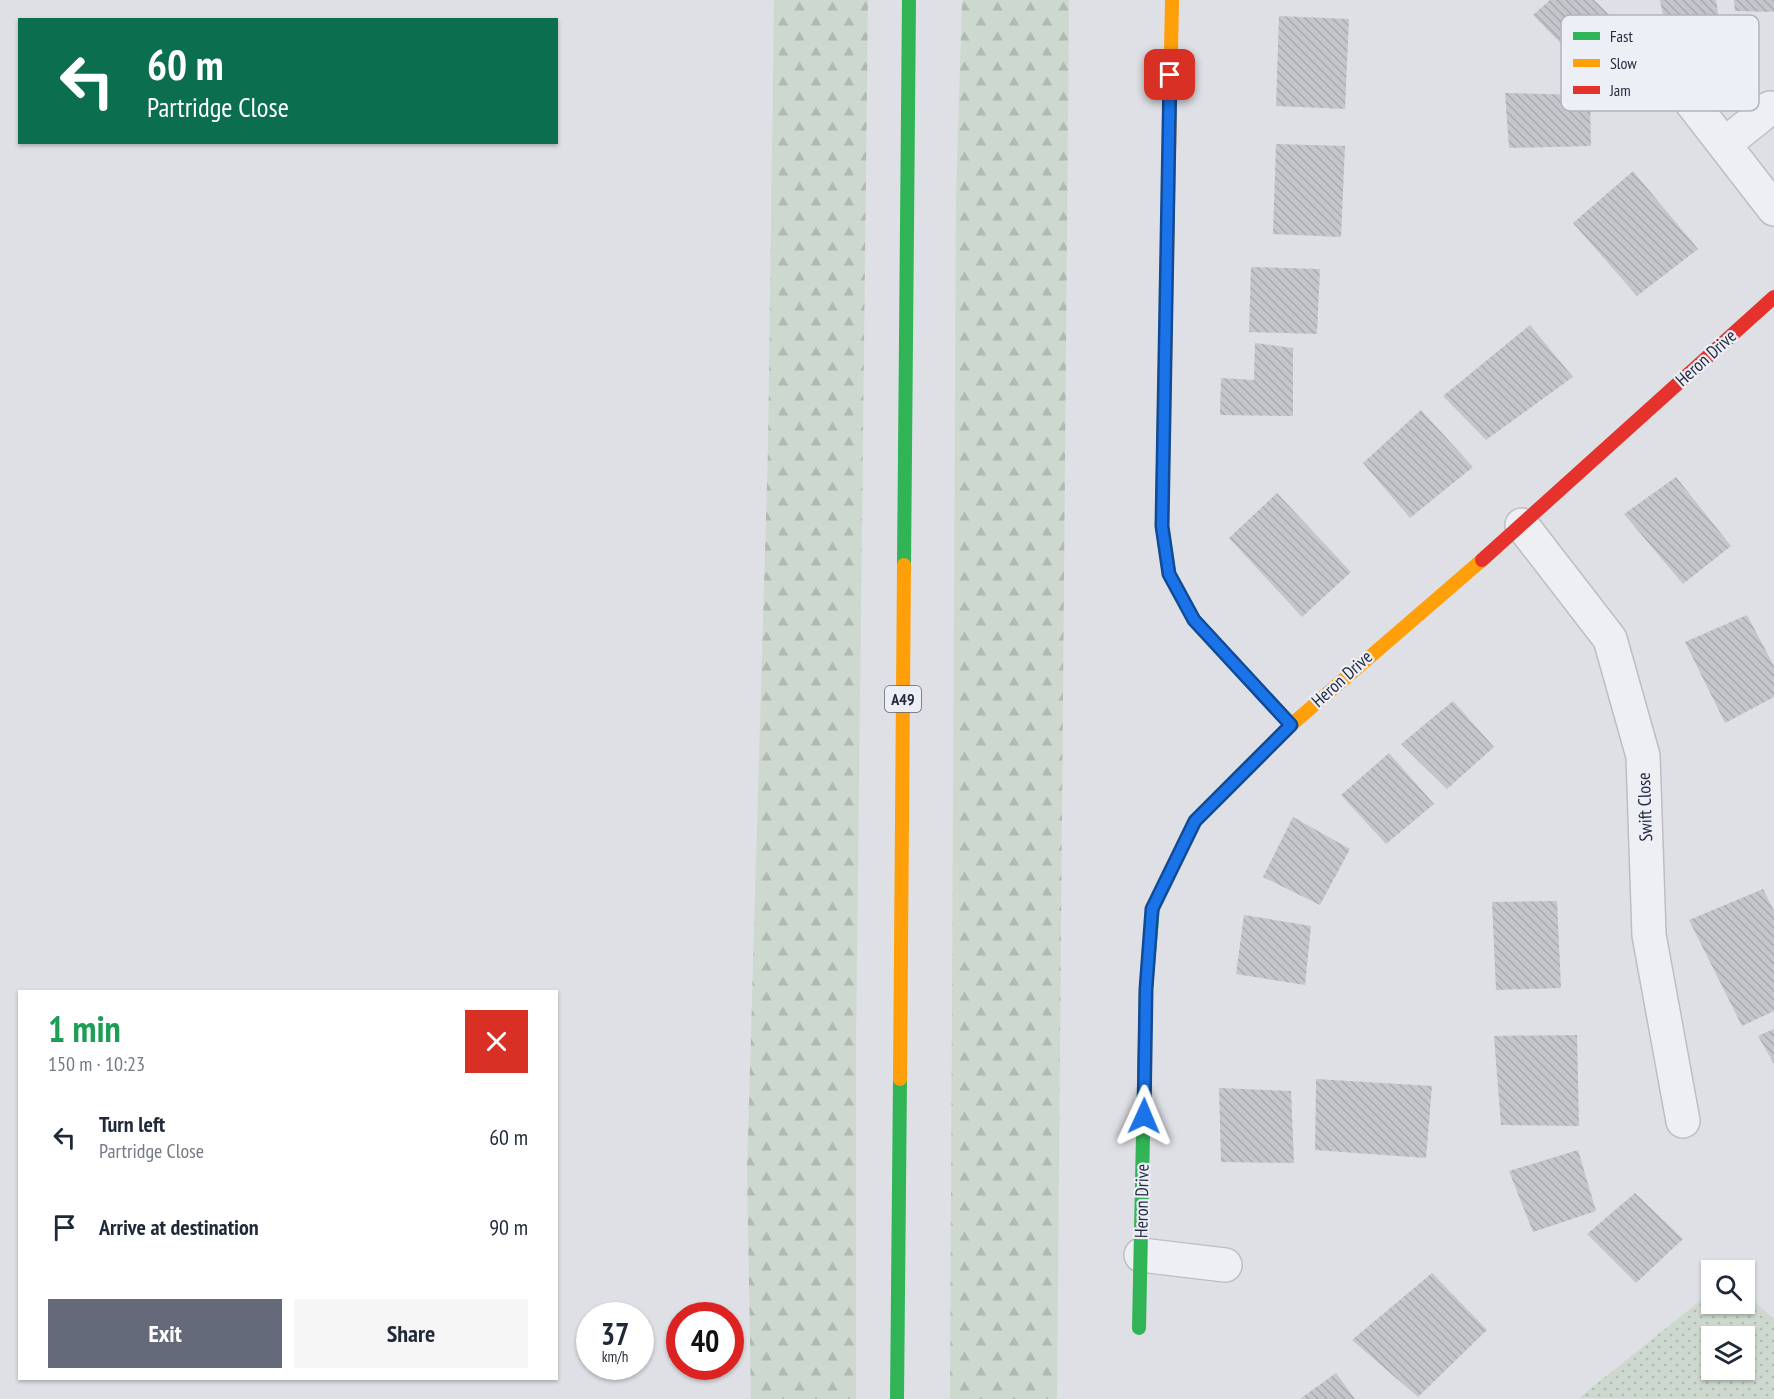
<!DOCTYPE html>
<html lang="en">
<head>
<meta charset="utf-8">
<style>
  body { margin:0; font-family:"PT Sans Narrow",sans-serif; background:#f6f6f7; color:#1f2937; height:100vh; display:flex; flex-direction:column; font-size:22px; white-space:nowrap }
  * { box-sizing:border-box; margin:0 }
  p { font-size:20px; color:#747a83 }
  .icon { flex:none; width:33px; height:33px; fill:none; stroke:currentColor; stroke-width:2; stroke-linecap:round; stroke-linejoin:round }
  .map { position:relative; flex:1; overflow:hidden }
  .details { position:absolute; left:18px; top:990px; width:540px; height:390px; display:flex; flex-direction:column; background:#fff; border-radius:0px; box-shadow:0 2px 4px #0004 }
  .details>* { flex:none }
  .guide { position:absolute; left:18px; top:18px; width:540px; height:126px; border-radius:0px; box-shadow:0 2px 4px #0004; background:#0b6e4f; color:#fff; overflow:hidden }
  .controls { position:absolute; left:1701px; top:1260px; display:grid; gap:12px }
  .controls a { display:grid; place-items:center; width:54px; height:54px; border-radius:0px; background:#fff; box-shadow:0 2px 4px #0004; font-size:30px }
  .speed { position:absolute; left:576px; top:1302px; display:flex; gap:12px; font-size:30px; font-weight:700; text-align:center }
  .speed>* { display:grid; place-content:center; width:78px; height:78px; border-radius:50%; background:#fff; box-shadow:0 2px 4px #0004; line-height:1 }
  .speed small { font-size:15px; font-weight:400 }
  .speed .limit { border:9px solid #d22; background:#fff; color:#111 }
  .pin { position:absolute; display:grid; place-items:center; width:51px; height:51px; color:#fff; margin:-26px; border-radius:12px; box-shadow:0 3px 9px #0006 }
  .me { position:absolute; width:66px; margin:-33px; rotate:1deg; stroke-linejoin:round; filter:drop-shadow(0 0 4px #0008) }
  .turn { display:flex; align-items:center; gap:21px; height:126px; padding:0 30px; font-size:27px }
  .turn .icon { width:78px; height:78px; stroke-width:2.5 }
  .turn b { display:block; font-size:42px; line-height:51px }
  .round { display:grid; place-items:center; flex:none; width:63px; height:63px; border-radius:0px; background:#f6f6f7 }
  .summary { display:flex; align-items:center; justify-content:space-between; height:102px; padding:0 30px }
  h1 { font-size:36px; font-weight:600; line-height:45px; color:#1e9e55 }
  .action { display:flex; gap:12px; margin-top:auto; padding:12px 30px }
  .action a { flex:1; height:69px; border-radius:0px; background:#656a7a; color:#fff; font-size:24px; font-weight:600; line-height:69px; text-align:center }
  .action a+a { background:#f6f6f7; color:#1f2937 }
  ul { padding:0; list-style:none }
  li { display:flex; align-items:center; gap:18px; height:90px; padding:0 30px }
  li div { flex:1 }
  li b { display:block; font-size:22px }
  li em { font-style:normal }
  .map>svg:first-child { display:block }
  .green { fill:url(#green-dots); fill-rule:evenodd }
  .forest { fill:url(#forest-firs) }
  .building { fill:url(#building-back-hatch) }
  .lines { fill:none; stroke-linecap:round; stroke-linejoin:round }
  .street-casing { stroke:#bdbec3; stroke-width:36 }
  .street { stroke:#eeeff2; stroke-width:33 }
  .fast { stroke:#30b455; stroke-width:14 }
  .slow { stroke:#ff9f0a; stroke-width:14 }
  .jam { stroke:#e5322d; stroke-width:14 }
  .route-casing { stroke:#114b97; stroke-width:15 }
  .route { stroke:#1a73e8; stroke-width:10 }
  .labels { text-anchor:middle; stroke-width:4.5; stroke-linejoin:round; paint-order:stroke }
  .shield { fill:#eceff6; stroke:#606577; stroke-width:1.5 }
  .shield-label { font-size:16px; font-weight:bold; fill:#242a40 }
  .street-label { font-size:18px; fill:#242a40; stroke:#eceff6 }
  .key { fill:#eceff6; stroke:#b0b4bf; stroke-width:1.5 }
  .key-label { font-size:16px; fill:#242a40 }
</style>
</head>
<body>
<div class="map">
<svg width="1774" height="1399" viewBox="0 0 1774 1399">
  <defs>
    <pattern id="green-dots" width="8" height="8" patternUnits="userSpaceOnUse" patternTransform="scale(1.5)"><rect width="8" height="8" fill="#cdd9ce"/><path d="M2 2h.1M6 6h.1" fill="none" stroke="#b0bab2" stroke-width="1.8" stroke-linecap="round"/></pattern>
    <pattern id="forest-firs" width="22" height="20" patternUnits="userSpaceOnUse" patternTransform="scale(1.5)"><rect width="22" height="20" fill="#cdd9ce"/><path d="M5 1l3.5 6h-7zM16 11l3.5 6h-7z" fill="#b0bab2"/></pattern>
    <pattern id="building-back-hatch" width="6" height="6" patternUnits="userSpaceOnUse" patternTransform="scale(1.5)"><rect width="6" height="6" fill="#c5c6cc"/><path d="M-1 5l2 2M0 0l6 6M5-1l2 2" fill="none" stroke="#a9aab0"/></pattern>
  </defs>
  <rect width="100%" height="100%" fill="#dfe0e5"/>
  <path class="green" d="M 1711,1292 L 1712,1304 L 1744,1304 L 1745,1293 L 1774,1319 L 1774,1399 L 1579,1398 ZM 1712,1336 L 1744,1336 L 1744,1370 L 1712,1370 Z"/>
  <path class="forest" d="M 774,0 L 868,0 L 856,1045 L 856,1399 L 751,1399 L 747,1171 L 768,448 Z
    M 962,0 L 1069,0 L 1057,1399 L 950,1399 L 956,196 Z"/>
  <path class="building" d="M 1550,0 L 1594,0 L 1633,38 L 1590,73 L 1533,15 Z
    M 1660,0 L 1716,0 L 1719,20 L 1665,26 Z
    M 1734,0 L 1774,0 L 1774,12 L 1735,11 Z
    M 1279,16 L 1349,19 L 1345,109 L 1276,106 Z
    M 1505,93 L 1590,95 L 1591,146 L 1509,148 Z
    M 1276,144 L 1345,146 L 1341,237 L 1273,234 Z
    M 1633,171 L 1698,249 L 1637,296 L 1573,223 Z
    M 1251,267 L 1320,269 L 1317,334 L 1249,332 Z
    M 1530,325 L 1573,377 L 1486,440 L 1443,396 Z
    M 1255,343 L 1293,348 L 1293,416 L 1220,415 L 1221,378 L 1254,380 Z
    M 1421,410 L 1473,467 L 1410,518 L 1363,463 Z
    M 1676,477 L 1731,546 L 1683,584 L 1624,514 Z
    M 1277,493 L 1351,572 L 1302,617 L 1229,538 Z
    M 1747,615 L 1774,666 L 1774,697 L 1725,723 L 1685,642 Z
    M 1453,701 L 1494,747 L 1447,789 L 1401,744 Z
    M 1389,753 L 1434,804 L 1386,844 L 1341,795 Z
    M 1293,817 L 1350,849 L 1320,905 L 1263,877 Z
    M 1763,889 L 1774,911 L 1774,1011 L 1742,1026 L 1689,920 Z
    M 1557,901 L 1561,988 L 1496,990 L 1492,902 Z
    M 1244,915 L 1311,926 L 1305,985 L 1236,974 Z
    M 1774,1029 L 1774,1064 L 1758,1036 Z
    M 1577,1035 L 1579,1126 L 1501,1125 L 1494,1036 Z
    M 1316,1079 L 1432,1086 L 1426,1158 L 1315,1150 Z
    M 1219,1088 L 1291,1091 L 1294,1163 L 1221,1162 Z
    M 1578,1150 L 1596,1211 L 1533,1232 L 1509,1171 Z
    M 1635,1193 L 1683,1239 L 1636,1283 L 1587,1234 Z
    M 1432,1273 L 1487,1330 L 1418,1397 L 1352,1340 Z
    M 1336,1373 L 1355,1399 L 1300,1399 Z"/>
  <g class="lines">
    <defs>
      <path id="street" d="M 1678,85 L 1774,209
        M 1725,144 L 1770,108
        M 1522,525 L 1610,639 L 1643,756 L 1649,935 L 1683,1121
        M 1141,1255 L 1225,1265"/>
    </defs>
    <use href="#street" class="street-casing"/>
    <use href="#street" class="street"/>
    <path class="fast" d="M 1163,464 L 1162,526 L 1169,574 L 1194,620 L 1291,725
      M 904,565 L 909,0
      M 1139,1328 L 1146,989 L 1153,907
      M 897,1399 L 900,1079"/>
    <path class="slow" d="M 1163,464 L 1172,0
      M 1153,907 L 1195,821 L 1291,725 L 1482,560
      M 900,1079 L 904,565"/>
    <path class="jam" d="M 1482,560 L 1774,297"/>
  </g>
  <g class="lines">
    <defs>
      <path id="route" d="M 1144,1116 L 1146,989 L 1152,909 L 1195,821 L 1291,725 L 1194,620 L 1169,574 L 1162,526 L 1170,75"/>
    </defs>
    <use href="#route" class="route-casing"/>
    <use href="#route" class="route"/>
  </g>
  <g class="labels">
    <rect class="shield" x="885" y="686" width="36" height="26" rx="4.5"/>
    <g class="shield-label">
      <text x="903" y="705">A49</text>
    </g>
    <g class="street-label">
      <text transform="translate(1706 358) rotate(-42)" y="6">Heron Drive</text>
      <text transform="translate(1342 679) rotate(-42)" y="6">Heron Drive</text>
      <text transform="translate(1645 807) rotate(-92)" y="6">Swift Close</text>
      <text transform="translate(1142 1201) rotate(-89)" y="6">Heron Drive</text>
    </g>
  </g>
  <rect x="1561" y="15" width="198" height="96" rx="9" class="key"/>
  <rect x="1573" y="32" width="27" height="8" fill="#30b455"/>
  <rect x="1573" y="59" width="27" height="8" fill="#ff9f0a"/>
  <rect x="1573" y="86" width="27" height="8" fill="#e5322d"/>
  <g class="key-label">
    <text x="1610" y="42">Fast</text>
    <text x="1610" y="69">Slow</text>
    <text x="1610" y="96">Jam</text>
  </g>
</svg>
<div class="controls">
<a><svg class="icon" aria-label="search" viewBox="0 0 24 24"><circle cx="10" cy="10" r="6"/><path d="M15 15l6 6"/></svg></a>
<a><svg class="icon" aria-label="layers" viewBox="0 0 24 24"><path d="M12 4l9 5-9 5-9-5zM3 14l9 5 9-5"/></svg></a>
</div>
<div class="speed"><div>37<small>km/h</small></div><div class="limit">40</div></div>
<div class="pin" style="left:1170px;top:75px;background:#d93025"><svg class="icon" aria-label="arrive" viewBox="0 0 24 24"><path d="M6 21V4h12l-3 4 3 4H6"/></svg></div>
<svg class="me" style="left:1144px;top:1116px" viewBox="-20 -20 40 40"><path d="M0-17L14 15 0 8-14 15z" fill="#1a73e8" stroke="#fff" stroke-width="4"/></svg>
<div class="guide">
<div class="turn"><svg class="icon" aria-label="left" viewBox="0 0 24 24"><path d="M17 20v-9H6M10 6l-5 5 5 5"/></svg><div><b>60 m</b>Partridge Close</div></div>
</div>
<section class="details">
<div class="summary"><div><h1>1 min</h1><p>150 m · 10:23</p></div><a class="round" style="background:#d93025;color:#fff"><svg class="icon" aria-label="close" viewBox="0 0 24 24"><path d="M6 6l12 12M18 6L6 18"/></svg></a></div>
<ul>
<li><svg class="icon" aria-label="left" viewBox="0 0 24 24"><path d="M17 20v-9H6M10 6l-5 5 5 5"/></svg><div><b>Turn left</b><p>Partridge Close</p></div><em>60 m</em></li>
<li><svg class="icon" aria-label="arrive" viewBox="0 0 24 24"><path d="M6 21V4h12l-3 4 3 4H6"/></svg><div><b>Arrive at destination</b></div><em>90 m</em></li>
</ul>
<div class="action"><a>Exit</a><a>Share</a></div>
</section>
</div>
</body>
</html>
